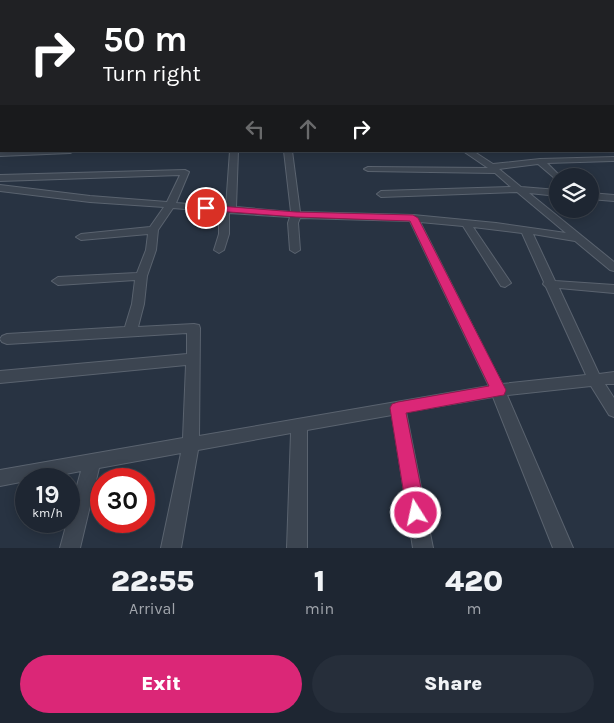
<!DOCTYPE html>
<html lang="en">
<head>
<meta charset="utf-8">
<style>
  body { margin:0; font-family:Karla,sans-serif; background:#262e3a; color:#f1f3f6; height:100vh; display:flex; flex-direction:column; font-size:19px; white-space:nowrap }
  * { box-sizing:border-box; margin:0 }
  p { font-size:16px; color:#a1a5ac }
  .icon { flex:none; width:28px; height:28px; fill:none; stroke:currentColor; stroke-width:2; stroke-linecap:round; stroke-linejoin:round }
  .map { position:relative; height:548px; overflow:hidden }
  .sheet { display:flex; flex-direction:column; background:#1e2632; flex:1 }
  .sheet>* { flex:none }
  .top-card { position:absolute; left:0px; top:0px; width:615px; height:152px; box-shadow:0 2px 12px #0003,0 0 0 1px #3c434d; background:#202124; color:#fff; overflow:hidden }
  .tools { position:absolute; left:549px; top:168px; display:grid; gap:10px }
  .tools a { display:grid; place-items:center; width:50px; height:50px; border-radius:50%; background:#1e2632; box-shadow:0 2px 12px #0003,0 0 0 1px #3c434d; font-size:25px }
  .speed { position:absolute; left:15px; top:468px; display:flex; gap:10px; font-size:25px; font-weight:700; text-align:center }
  .speed>* { display:grid; place-content:center; width:65px; height:65px; border-radius:50%; background:#1e2632; box-shadow:0 2px 12px #0003,0 0 0 1px #3c434d; line-height:1 }
  .speed small { font-size:12px; font-weight:400 }
  .speed .limit { border:8px solid #d22; background:#fff; color:#111 }
  .pin { position:absolute; display:grid; place-items:center; width:42px; height:42px; color:#fff; margin:-21px; border:2px solid #fff; border-radius:50%; box-shadow:0 1px 5px #0007 }
  .me { position:absolute; width:55px; margin:-28px; rotate:350deg; stroke-linejoin:round; filter:drop-shadow(0 0 4px #0008) }
  .turn { display:flex; align-items:center; gap:18px; height:105px; padding:0 20px; font-size:22px }
  .turn .icon { width:65px; height:65px; stroke-width:2.5 }
  .turn b { display:block; font-size:35px; line-height:42px }
  .lanes { display:flex; align-items:center; height:48px; padding:0 20px; background:#0003; justify-content:center; gap:25px; direction:ltr }
  .lanes .off { opacity:.35 }
  .eta { display:flex; justify-content:space-evenly; align-items:center; height:85px; text-align:center }
  .eta b { font-size:30px; font-weight:800; line-height:35px }
  .action { display:flex; gap:10px; margin-top:auto; padding:10px 20px }
  .action a { flex:1; height:58px; border-radius:30px; background:#db2777; color:#fff; font-size:20px; font-weight:800; line-height:58px; text-align:center }
  .action a+a { background:#262e3a; color:#f1f3f6 }
  .map>svg:first-child { display:block }
  .lines { fill:none; stroke-linecap:round; stroke-linejoin:round }
  .minor-casing { stroke:#5a636f; stroke-width:2 }
  .minor { fill:#3c4551; fill-rule:evenodd }
  .route { fill:#db2777; stroke:#8e194d }
</style>
</head>
<body>
<div class="map">
<svg width="614" height="548" viewBox="0 0 614 548">
  <rect width="100%" height="100%" fill="#283342"/>
  <g class="lines">
    <defs>
      <path id="minor" d="M 0,115 L 1,115 L 1,119 L 0,119 Z
        M 0,130 L 1,130 L 1,134 L 0,134 Z
        M 74,151 L 70,153 L 0,156 L 0,152 Z
        M 230,151 L 238,151 L 236,207 L 291,212 L 284,151 L 292,151 L 300,212 L 413,215 L 496,223 L 566,233 L 517,192 L 381,197 L 377,194 L 381,191 L 511,187 L 495,173 L 368,171 L 364,169 L 368,167 L 488,168 L 463,151 L 473,151 L 493,164 L 540,159 L 614,157 L 614,161 L 612,161 L 547,163 L 560,176 L 558,176 L 558,181 L 538,164 L 499,169 L 521,187 L 558,190 L 558,196 L 529,193 L 614,262 L 614,271 L 610,270 L 575,241 L 533,234 L 555,281 L 614,285 L 614,293 L 559,288 L 599,374 L 614,372 L 614,384 L 605,384 L 614,398 L 614,417 L 609,415 L 591,386 L 507,395 L 573,548 L 553,548 L 493,397 L 406,412 L 433,548 L 413,548 L 392,415 L 307,430 L 307,548 L 287,548 L 291,433 L 198,450 L 181,548 L 161,548 L 181,453 L 99,468 L 80,548 L 60,548 L 81,471 L 40,479 L 26,479 L 26,481 L 0,486 L 0,470 L 183,438 L 186,365 L 0,383 L 0,371 L 187,354 L 187,333 L 7,344 L 2,342 L 0,339 L 2,336 L 7,334 L 125,327 L 132,304 L 135,280 L 58,285 L 52,281 L 58,277 L 137,273 L 146,250 L 148,234 L 81,240 L 76,237 L 81,234 L 150,227 L 164,207 L 90,202 L 0,191 L 0,185 L 90,196 L 167,202 L 180,175 L 0,181 L 0,175 L 185,170 L 189,172 L 176,203 L 226,207 ZM 173,208 L 219,212 L 219,234 L 214,250 L 219,253 L 224,250 L 229,234 L 229,213 L 290,217 L 288,223 L 290,250 L 295,253 L 300,250 L 298,223 L 300,218 L 410,221 L 489,386 L 199,436 L 200,328 L 199,325 L 194,324 L 138,327 L 144,304 L 147,276 L 156,250 L 158,230 ZM 420,222 L 463,226 L 501,286 L 505,287 L 511,283 L 473,227 L 522,233 L 544,282 L 543,284 L 546,287 L 586,375 L 502,384 Z
        M 590,193 L 614,195 L 614,201 L 590,199 Z"/>
    </defs>
    <use href="#minor" class="minor-casing"/>
    <use href="#minor" class="minor"/>
  </g>
  <linearGradient id="sky" x2="0" y2="1"><stop stop-color="#161c24"/><stop offset="0.48" stop-color="#425065"/><stop offset="1" stop-color="#425065" stop-opacity="0"/></linearGradient>
  <rect width="614" height="147" fill="url(#sky)"/>
  <path class="route" d="M 206,205 L 296,212 L 413,215 L 418,218 L 506,390 L 504,395 L 498,396 L 406,413 L 426,513 L 423,519 L 416,522 L 410,519 L 407,513 L 390,408 L 392,404 L 398,402 L 489,386 L 410,221 L 296,217 L 203,210 L 202,208 Z"/>
</svg>
<div class="tools">
<a><svg class="icon" aria-label="layers" viewBox="0 0 24 24"><path d="M12 4l9 5-9 5-9-5zM3 14l9 5 9-5"/></svg></a>
</div>
<div class="speed"><div>19<small>km/h</small></div><div class="limit">30</div></div>
<div class="pin" style="left:206px;top:208px;background:#d93025"><svg class="icon" aria-label="arrive" viewBox="0 0 24 24"><path d="M6 21V4h12l-3 4 3 4H6"/></svg></div>
<svg class="me" style="left:416px;top:513px" viewBox="-20 -20 40 40"><circle r="17" fill="#db2777" stroke="#fff" stroke-width="3"/><path d="M0-11L8 9 0 5-8 9z" fill="#fff"/></svg>
<div class="top-card">
<div class="turn"><svg class="icon" aria-label="right" viewBox="0 0 24 24"><path d="M7 20v-9h11M14 6l5 5-5 5"/></svg><div><b>50 m</b>Turn right</div></div>
<div class="lanes"><svg class="icon off" aria-label="left" viewBox="0 0 24 24"><path d="M17 20v-9H6M10 6l-5 5 5 5"/></svg><svg class="icon off" aria-label="ahead" viewBox="0 0 24 24"><path d="M12 20V5M6 11l6-6 6 6"/></svg><svg class="icon" aria-label="right" viewBox="0 0 24 24"><path d="M7 20v-9h11M14 6l5 5-5 5"/></svg></div>
</div>
</div>
<section class="sheet">
<div class="eta">
<div><b>22:55</b><p>Arrival</p></div>
<div><b>1</b><p>min</p></div>
<div><b>420</b><p>m</p></div>
</div>
<div class="action"><a>Exit</a><a>Share</a></div>
</section>
</body>
</html>
